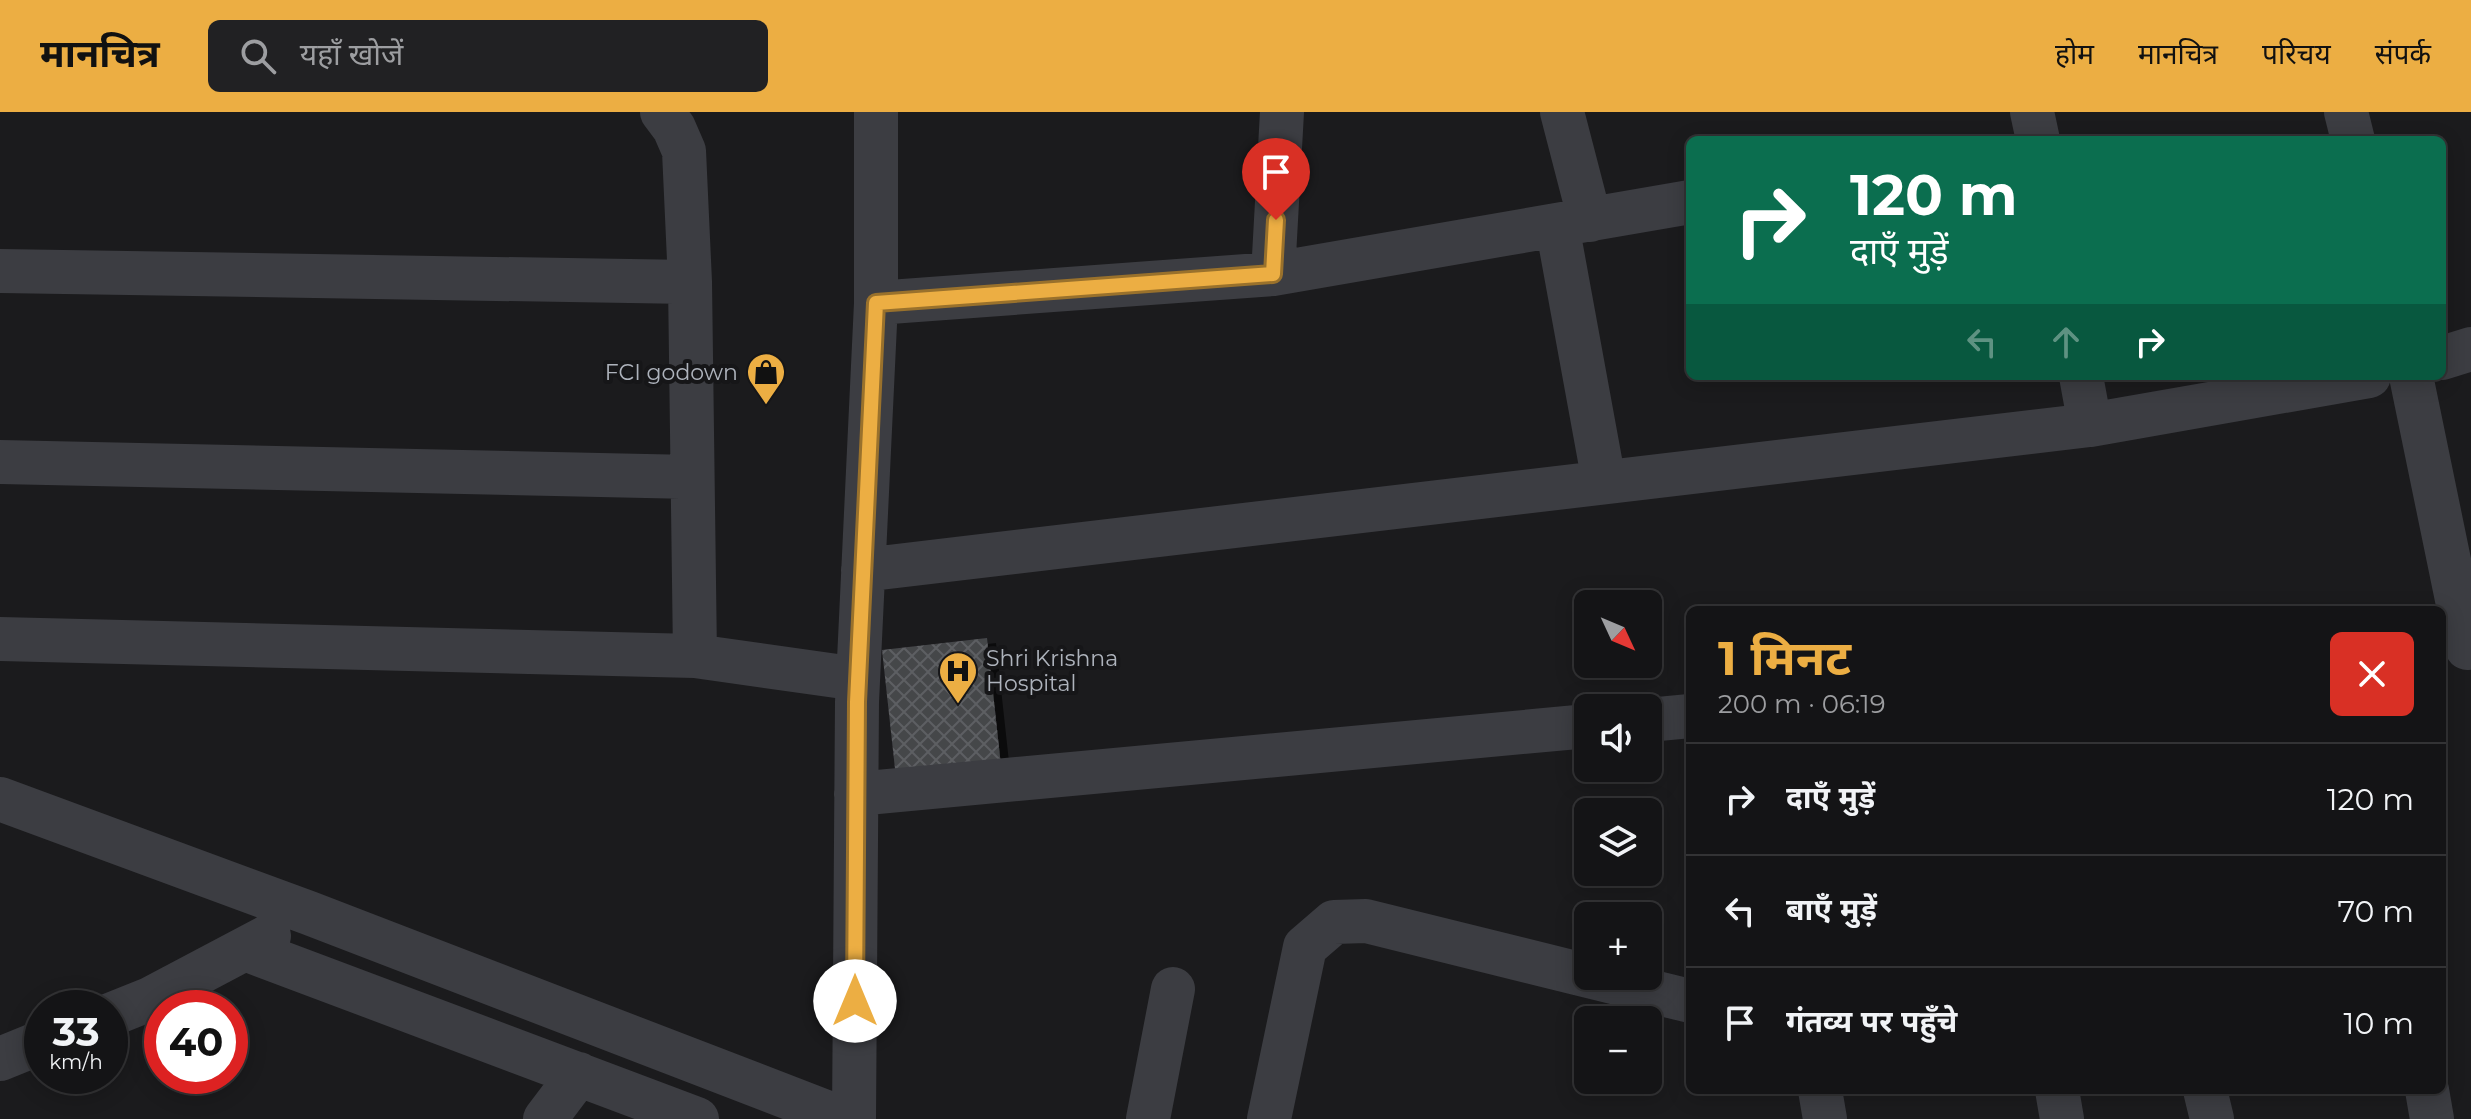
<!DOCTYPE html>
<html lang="hi">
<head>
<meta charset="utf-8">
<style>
  body { margin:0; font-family:Montserrat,"Noto Sans Devanagari",sans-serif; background:#212123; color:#f1f3f6; height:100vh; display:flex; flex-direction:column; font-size:30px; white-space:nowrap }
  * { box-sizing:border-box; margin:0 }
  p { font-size:26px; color:#9d9ea1 }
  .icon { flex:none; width:44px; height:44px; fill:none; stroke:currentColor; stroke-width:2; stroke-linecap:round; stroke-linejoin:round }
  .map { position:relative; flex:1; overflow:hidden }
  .sheet { position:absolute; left:1686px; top:494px; width:760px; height:488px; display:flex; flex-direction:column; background:#141416; border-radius:12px; box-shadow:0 4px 20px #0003,0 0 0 2px #333335 }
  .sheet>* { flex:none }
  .guide { position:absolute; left:1686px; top:24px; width:760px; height:244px; border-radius:12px; box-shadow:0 4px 20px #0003,0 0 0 2px #333335; background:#0b6e4f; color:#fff; overflow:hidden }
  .needle { width:52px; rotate:134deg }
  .fabs { position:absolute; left:1574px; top:478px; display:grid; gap:16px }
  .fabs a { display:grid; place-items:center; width:88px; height:88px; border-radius:12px; background:#141416; box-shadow:0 4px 20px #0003,0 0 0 2px #333335; font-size:40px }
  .speed { position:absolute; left:24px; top:878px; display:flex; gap:16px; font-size:40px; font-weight:700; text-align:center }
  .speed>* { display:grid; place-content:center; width:104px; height:104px; border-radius:50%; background:#141416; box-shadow:0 4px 20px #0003,0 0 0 2px #333335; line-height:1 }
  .speed small { font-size:20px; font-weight:400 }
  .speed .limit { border:12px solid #d22; background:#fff; color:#111 }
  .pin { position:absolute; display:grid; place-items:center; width:68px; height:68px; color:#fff; margin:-82px -34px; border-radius:50% 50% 50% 0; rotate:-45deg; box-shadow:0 0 8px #0007 }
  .pin .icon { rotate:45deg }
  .me { position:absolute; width:88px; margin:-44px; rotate:0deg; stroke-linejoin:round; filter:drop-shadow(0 0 6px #0008) }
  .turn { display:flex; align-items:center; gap:28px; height:168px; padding:0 32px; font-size:36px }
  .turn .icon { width:104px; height:104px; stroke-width:2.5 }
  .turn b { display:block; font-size:56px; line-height:68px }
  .lanes { display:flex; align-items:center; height:76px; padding:0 32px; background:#0003; justify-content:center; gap:40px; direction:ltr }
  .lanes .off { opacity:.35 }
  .round { display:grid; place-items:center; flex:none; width:84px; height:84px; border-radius:12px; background:#212123 }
  .headline { display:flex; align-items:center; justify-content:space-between; height:136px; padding:0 32px }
  h1 { font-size:48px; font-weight:700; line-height:60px; color:#ecae43 }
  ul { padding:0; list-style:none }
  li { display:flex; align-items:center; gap:24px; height:112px; padding:0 32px; border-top:2px solid #333335 }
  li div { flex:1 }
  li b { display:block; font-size:30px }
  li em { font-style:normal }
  header { display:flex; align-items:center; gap:48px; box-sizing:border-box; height:112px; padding:0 40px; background:#ecae43; color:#111 }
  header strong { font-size:38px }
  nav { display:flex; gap:44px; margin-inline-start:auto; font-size:28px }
  .search { width:560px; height:72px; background:#212123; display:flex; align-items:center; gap:20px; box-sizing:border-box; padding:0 28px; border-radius:12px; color:#9d9ea1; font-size:30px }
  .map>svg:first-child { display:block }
  .building { fill:url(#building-cross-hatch); filter:url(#shadow) }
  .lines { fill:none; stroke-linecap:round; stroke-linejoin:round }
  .minor { stroke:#3c3d42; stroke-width:44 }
  .route-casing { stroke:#99712c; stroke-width:20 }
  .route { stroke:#ecae43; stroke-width:14 }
  .labels { text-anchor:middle; stroke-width:8; stroke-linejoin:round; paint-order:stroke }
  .poi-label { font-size:22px; fill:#aeb3bc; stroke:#161618; text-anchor:end }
</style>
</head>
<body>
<header>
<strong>मानचित्र</strong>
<div class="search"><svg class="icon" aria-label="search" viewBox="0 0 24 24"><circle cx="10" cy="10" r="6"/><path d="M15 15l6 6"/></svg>यहाँ खोजें</div>
<nav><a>होम</a><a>मानचित्र</a><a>परिचय</a><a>संपर्क</a></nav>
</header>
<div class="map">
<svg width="2471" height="1007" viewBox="0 0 2471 1007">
  <defs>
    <pattern id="building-cross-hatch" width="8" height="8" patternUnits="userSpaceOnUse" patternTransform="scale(2)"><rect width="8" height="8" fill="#45464a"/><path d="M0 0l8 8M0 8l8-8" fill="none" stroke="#5d5e62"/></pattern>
    <filter id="shadow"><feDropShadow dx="9" dy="5" stdDeviation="0" flood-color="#0009"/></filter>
  </defs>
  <rect width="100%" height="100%" fill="#1b1b1d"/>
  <path class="building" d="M 987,526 L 1001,654 L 896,666 L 882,538 Z"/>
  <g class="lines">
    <path class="minor" d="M 662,0 L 674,16 L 684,39 L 690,170 L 695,544
      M 1562,0 L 1590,108
      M 2032,0 L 2038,28
      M 2346,0 L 2353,28
      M 1557,113 L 1604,370
      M 0,159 L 690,170
      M 1273,162 L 1282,0
      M 876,191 L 1273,162 L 1690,90
      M 2442,246 L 2471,237
      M 2081,264 L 2090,313
      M 2411,264 L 2467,536
      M 0,350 L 692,365
      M 863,458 L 2090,313 L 2369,264
      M 0,527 L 695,544 L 858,567
      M 1648,608 L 1690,604
      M 856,682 L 1588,614
      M 0,687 L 309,801 L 844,1007
      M 245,837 L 697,1007
      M 1588,864 L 1690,889
      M 110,903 L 150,887 L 269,824
      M 0,947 L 42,930
      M 1820,978 L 1825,1007
      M 2057,978 L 2062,1007
      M 2205,978 L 2212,1007
      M 2427,978 L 2432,1007
      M 545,1007 L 579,962
      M 854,1007 L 857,590 L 876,191 L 876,0
      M 1148,1007 L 1173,877
      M 1269,1007 L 1305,835 L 1334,810 L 1366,809 L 1588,864"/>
  </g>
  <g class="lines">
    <defs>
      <path id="route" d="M 855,889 L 857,590 L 876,191 L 1273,162 L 1276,108"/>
    </defs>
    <use href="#route" class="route-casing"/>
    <use href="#route" class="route"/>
  </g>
  <defs>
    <symbol id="shop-pin" viewBox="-11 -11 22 30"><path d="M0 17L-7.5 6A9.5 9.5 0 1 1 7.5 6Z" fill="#ecae43" stroke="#161618"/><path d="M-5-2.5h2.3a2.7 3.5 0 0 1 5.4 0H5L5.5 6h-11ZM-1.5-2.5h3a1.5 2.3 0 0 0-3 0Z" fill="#111"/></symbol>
    <symbol id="hospital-pin" viewBox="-11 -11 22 30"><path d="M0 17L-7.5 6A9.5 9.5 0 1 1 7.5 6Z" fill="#ecae43" stroke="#161618"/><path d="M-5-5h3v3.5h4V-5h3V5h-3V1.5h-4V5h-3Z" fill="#111"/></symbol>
  </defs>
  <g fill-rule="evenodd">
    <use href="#shop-pin" x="744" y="238" width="44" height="60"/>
    <use href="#hospital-pin" x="936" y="537" width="44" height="60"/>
  </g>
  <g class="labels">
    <g class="poi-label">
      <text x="738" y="268">FCI godown</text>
      <text x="986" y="554" text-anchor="start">Shri Krishna<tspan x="986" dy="25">Hospital</tspan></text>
    </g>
  </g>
</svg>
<div class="fabs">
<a><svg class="needle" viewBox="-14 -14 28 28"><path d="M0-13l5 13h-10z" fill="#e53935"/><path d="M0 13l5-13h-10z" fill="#9d9ea1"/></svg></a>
<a><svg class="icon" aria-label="sound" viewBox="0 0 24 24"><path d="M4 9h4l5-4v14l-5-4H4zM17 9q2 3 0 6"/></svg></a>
<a><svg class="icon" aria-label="layers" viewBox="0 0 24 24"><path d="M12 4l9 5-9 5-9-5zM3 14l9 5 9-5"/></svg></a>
<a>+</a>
<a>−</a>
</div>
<div class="speed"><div>33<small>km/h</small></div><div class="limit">40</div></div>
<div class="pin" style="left:1276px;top:108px;background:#d93025"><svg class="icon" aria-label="arrive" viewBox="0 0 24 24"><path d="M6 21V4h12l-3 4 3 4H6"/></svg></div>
<svg class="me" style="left:855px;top:889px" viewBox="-20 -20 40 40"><circle r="19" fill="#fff"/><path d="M0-13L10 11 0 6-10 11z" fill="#ecae43"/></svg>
<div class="guide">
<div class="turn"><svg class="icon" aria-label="right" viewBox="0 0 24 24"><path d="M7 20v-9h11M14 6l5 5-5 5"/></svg><div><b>120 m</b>दाएँ मुड़ें</div></div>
<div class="lanes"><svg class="icon off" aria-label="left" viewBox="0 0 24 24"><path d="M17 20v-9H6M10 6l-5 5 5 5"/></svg><svg class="icon off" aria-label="ahead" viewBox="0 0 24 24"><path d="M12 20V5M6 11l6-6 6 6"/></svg><svg class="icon" aria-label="right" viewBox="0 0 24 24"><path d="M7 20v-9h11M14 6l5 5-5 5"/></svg></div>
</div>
<section class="sheet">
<div class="headline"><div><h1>1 मिनट</h1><p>200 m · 06:19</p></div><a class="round" style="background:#d93025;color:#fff"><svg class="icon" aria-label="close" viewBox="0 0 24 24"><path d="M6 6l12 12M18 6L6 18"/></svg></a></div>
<ul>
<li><svg class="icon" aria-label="right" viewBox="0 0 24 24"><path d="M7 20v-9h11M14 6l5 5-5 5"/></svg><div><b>दाएँ मुड़ें</b></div><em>120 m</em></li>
<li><svg class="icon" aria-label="left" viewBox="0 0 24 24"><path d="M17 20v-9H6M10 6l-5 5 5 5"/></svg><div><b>बाएँ मुड़ें</b></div><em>70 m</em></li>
<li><svg class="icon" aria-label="arrive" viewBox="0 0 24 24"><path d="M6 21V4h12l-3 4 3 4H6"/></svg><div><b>गंतव्य पर पहुँचे</b></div><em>10 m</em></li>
</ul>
</section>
</div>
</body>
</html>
